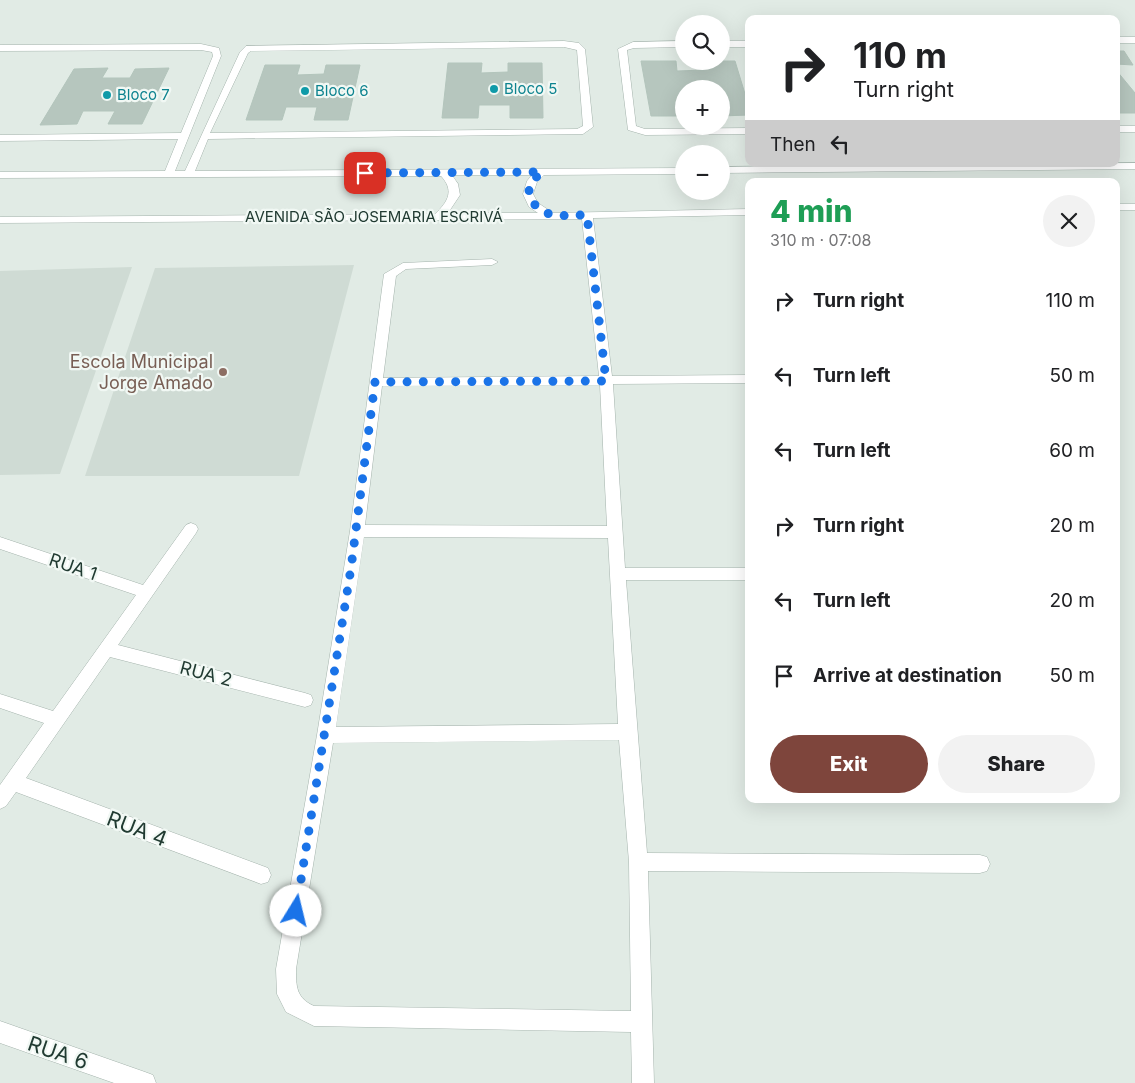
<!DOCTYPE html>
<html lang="en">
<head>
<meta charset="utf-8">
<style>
  body { margin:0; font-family:Inter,sans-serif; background:#f2f2f2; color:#202124; height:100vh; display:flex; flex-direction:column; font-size:19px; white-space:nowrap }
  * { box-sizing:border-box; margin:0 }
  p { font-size:16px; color:#757577 }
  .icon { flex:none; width:28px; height:28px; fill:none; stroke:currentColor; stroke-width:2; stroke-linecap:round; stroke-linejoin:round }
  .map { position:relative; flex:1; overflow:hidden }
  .drawer { position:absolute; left:745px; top:178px; width:375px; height:625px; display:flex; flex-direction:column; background:#fff; border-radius:10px; box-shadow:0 5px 20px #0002 }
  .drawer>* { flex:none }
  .guide { position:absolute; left:745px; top:15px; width:375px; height:152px; border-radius:10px; box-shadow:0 5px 20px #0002; background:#fff; color:#202124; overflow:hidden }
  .buttons { position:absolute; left:675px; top:15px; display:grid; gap:10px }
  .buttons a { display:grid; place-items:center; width:55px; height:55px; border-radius:50%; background:#fff; box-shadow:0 5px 20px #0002; font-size:25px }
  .pin { position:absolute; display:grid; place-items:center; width:42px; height:42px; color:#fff; margin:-21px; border-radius:10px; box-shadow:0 2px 8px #0006 }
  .me { position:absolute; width:55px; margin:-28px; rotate:9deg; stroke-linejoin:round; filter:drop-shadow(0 0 4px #0008) }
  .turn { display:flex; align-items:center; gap:18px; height:105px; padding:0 25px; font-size:22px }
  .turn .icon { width:65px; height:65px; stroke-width:2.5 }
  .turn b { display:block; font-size:35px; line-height:42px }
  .then { display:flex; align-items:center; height:48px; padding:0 25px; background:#0003; gap:10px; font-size:19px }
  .round { display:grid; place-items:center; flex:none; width:52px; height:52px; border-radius:26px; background:#f2f2f2 }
  .headline { display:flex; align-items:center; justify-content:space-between; height:85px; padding:0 25px }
  h1 { font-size:30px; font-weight:800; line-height:38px; color:#1e9e55 }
  .action { display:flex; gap:10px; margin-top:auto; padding:10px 25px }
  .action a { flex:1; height:58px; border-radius:30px; background:#7e453c; color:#fff; font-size:20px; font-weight:800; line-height:58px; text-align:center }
  .action a+a { background:#f2f2f2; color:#202124 }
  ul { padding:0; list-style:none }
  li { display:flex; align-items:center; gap:15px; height:75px; padding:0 25px }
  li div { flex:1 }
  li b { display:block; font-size:19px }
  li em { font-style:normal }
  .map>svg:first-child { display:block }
  .built { fill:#cfdbd4 }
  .building { fill:#b6c6be; stroke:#b3c5bc }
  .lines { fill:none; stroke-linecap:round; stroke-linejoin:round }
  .minor-casing { stroke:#a4b3ac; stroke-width:1 }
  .minor { fill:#fff; fill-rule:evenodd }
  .route { stroke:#1a73e8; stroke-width:9; stroke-dasharray:0 16.2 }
  .culture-dot { fill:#0f9aa8; stroke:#f1f8f4; stroke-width:2 }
  .education-dot { fill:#8d6e63; stroke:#f1f8f4; stroke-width:2 }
  .labels { text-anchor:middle; stroke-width:4.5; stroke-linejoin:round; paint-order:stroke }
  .far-culture-label { font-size:15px; fill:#0d838f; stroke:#f1f8f4; text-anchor:start }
  .far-street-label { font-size:15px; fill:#213b32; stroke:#f1f8f4 }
  .education-label { font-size:18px; fill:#785e54; stroke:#f1f8f4; text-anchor:end }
  .street-label { font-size:18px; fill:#213b32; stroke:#f1f8f4 }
  .near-street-label { font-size:21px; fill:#213b32; stroke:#f1f8f4 }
</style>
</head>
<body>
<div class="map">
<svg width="1135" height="1083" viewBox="0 0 1135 1083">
  <rect width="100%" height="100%" fill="#e1ebe5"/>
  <path class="built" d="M 354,265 L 299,476 L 85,476 L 155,268 Z
    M 132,267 L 60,474 L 0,475 L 0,271 Z"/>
  <path class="building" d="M 1116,51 L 1124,51 L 1133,65 L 1116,64 Z
    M 641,61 L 676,61 L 677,71 L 704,70 L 702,61 L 735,61 L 749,107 L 749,115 L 721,116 L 721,89 L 684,89 L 684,116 L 651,116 Z
    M 448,63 L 482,63 L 481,73 L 508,72 L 508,63 L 542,63 L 543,118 L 510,118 L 510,105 L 479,105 L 478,118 L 442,118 Z
    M 265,65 L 300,65 L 297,75 L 324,74 L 326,65 L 360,65 L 348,120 L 314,120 L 317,107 L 286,107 L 282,120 L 246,120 Z
    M 108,68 L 102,78 L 130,78 L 135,69 L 169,68 L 142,124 L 108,124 L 115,111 L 83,111 L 77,124 L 40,125 L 74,69 Z
    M 1116,70 L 1135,93 L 1135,113 L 1116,113 Z"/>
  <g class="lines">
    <defs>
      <path id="minor" d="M 1116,37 L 1135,37 L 1135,43 L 1116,43 Z
        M 564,41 L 579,43 L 585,49 L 593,127 L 583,134 L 208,139 L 195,171 L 684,168 L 684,174 L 544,175 L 537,182 L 533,194 L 538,203 L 553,213 L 749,209 L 749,215 L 593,218 L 612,376 L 749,375 L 749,383 L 613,384 L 625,568 L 749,568 L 749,580 L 626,580 L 647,853 L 980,855 L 987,857 L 990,864 L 987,871 L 980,873 L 648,871 L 654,1083 L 632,1083 L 631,1032 L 314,1026 L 286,1012 L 277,994 L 276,969 L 317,735 L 350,531 L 384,274 L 403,263 L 492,259 L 498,262 L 492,265 L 406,269 L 396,276 L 383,378 L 599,376 L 582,219 L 0,223 L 0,217 L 435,214 C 449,201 454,190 441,176 L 0,178 L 0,172 L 165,171 L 178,139 L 0,141 L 0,135 L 181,133 L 213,56 L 212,52 L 201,50 L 0,51 L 0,45 L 201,44 L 219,48 L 221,56 L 175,171 L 185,171 L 240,52 L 246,46 ZM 564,47 L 577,50 L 583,126 L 577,129 L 210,133 L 248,53 L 251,51 ZM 452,175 L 532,175 L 527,181 L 523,194 L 529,207 L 538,213 L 448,213 L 460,195 L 458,184 ZM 600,385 L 607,526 L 365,525 L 382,386 ZM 364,537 L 608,538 L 618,724 L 336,727 ZM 619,740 L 629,862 L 631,1011 L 314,1006 C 296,998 296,986 296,969 L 333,743 Z
        M 684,41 L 684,47 L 634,48 L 627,50 L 636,126 L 645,129 L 749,128 L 749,134 L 645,135 L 628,130 L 618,49 L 633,42 Z
        M 721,41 L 749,41 L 749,47 L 721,47 Z
        M 1116,126 L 1135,126 L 1135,132 L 1116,132 Z
        M 1135,163 L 1135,169 L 721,173 L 721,167 Z
        M 1116,204 L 1135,204 L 1135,210 L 1116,210 Z
        M 191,523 L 196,525 L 198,529 L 196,533 L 118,645 L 305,693 L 311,695 L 313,700 L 311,705 L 305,707 L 110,657 L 26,778 L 268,868 L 271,875 L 268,882 L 261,884 L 16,792 L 6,806 L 0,809 L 0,785 L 44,723 L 0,708 L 0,694 L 53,711 L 136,595 L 0,549 L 0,537 L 143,585 L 186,525 Z
        M 0,1021 L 145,1072 L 153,1075 L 156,1083 L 114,1083 L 0,1043 Z"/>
    </defs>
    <use href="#minor" class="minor-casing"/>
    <use href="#minor" class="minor"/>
  </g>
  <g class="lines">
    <path class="route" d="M 296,911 L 351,568 L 375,382 L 606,381 L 587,215 C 561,215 541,221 528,194 L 532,181 L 542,172 L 365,173"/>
  </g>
  <g class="culture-dot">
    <circle cx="494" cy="89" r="5"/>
    <circle cx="305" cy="91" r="5"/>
    <circle cx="107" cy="95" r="5"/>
  </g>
  <circle class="education-dot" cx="223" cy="372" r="5"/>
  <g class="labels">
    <g class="far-culture-label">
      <text x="504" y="94">Bloco 5</text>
      <text x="315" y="96">Bloco 6</text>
      <text x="117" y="100">Bloco 7</text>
    </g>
    <g class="far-street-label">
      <text x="374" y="222">AVENIDA SÃO JOSEMARIA ESCRIVÁ</text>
    </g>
    <g class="education-label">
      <text x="213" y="368">Escola Municipal<tspan x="213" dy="21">Jorge Amado</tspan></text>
    </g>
    <g class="street-label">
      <text transform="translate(73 567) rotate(19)" y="6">RUA 1</text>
      <text transform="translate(206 674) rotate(15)" y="6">RUA 2</text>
    </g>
    <g class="near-street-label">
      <text transform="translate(137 829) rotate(21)" y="7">RUA 4</text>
      <text transform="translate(58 1053) rotate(19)" y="7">RUA 6</text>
    </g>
  </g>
</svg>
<div class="buttons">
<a><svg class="icon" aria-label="search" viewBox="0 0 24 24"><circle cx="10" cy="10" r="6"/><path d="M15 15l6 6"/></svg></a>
<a>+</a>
<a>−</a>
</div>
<div class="pin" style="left:365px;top:173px;background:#d93025"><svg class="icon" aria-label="arrive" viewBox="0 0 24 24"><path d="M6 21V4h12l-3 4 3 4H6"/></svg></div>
<svg class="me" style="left:296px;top:911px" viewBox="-20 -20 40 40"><circle r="19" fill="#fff"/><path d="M0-13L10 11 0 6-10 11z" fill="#1a73e8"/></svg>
<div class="guide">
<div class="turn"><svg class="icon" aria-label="right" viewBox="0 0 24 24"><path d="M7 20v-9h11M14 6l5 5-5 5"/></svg><div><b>110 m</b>Turn right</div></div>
<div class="then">Then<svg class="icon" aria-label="left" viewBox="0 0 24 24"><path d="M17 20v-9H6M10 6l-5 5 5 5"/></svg></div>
</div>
<section class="drawer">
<div class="headline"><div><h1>4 min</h1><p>310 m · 07:08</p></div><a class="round"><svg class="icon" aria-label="close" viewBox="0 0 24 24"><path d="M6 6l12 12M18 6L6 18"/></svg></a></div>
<ul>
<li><svg class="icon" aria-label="right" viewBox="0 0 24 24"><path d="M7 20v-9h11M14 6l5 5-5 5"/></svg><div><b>Turn right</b></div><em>110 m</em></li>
<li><svg class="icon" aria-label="left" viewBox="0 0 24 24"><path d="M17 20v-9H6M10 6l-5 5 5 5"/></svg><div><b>Turn left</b></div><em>50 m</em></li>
<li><svg class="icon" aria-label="left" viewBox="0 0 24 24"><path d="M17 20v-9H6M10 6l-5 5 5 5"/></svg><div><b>Turn left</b></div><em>60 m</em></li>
<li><svg class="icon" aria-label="right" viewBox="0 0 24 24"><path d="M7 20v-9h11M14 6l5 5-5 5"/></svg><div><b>Turn right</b></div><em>20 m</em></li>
<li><svg class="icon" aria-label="left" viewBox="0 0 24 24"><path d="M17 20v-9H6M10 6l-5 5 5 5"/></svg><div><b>Turn left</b></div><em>20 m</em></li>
<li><svg class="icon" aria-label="arrive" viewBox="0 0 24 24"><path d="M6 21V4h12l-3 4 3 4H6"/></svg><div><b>Arrive at destination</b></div><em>50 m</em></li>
</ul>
<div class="action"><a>Exit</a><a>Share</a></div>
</section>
</div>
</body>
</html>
